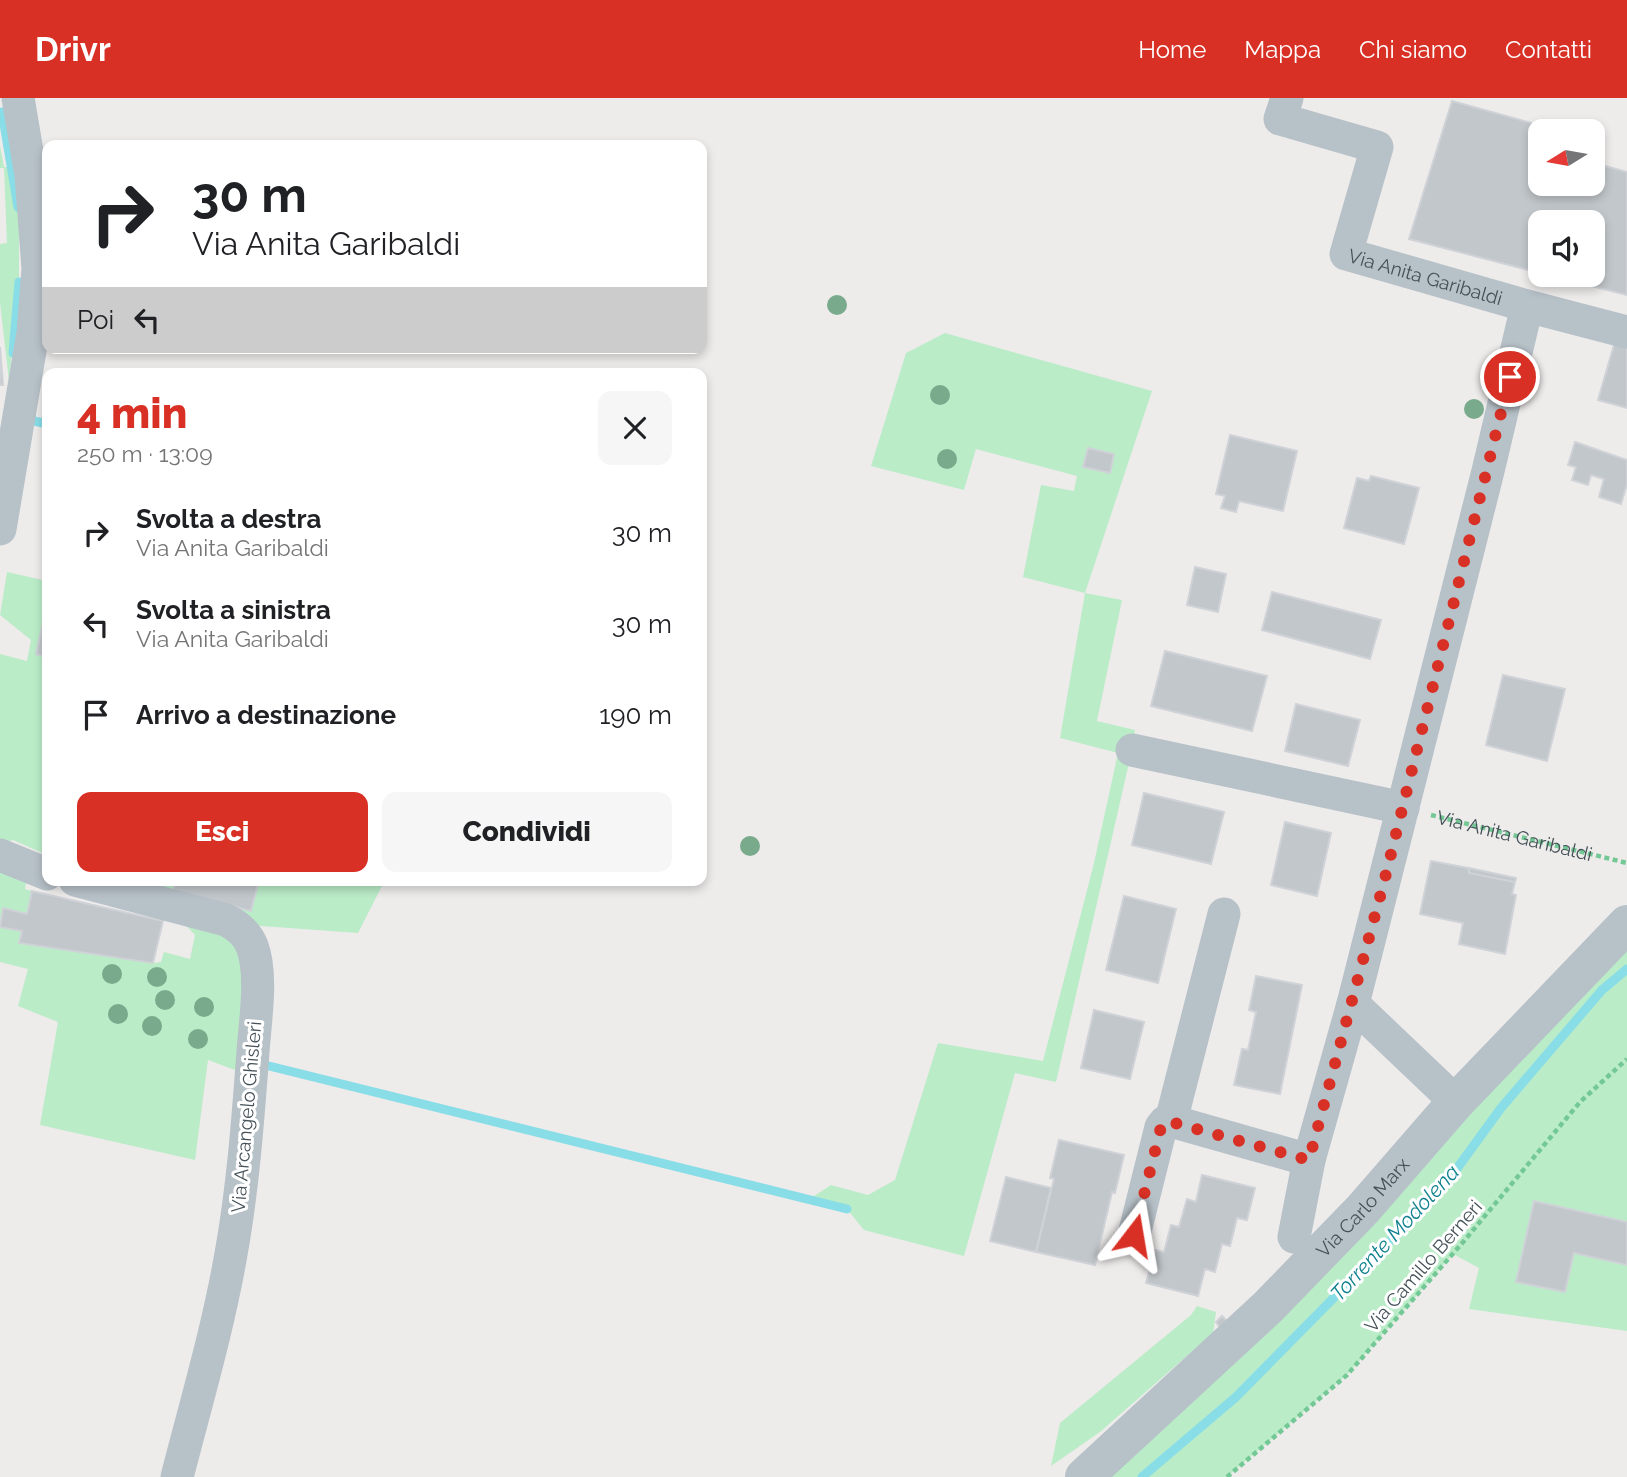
<!DOCTYPE html>
<html lang="it">
<head>
<meta charset="utf-8">
<style>
  body { margin:0; font-family:Raleway,sans-serif; background:#f6f6f6; color:#202124; height:100vh; display:flex; flex-direction:column; font-size:26px; white-space:nowrap }
  * { box-sizing:border-box; margin:0 }
  p { font-size:23px; color:#757577 }
  .icon { flex:none; width:38px; height:38px; fill:none; stroke:currentColor; stroke-width:2; stroke-linecap:round; stroke-linejoin:round }
  .map { position:relative; flex:1; overflow:hidden }
  .side { position:absolute; left:42px; top:270px; width:665px; height:518px; display:flex; flex-direction:column; background:#fff; border-radius:14px; box-shadow:0 4px 10px #0003 }
  .side>* { flex:none }
  .top-card { position:absolute; left:42px; top:42px; width:665px; height:214px; border-radius:14px; box-shadow:0 4px 10px #0003; background:#fff; color:#202124; overflow:hidden }
  .needle { width:46px; rotate:259deg }
  .tools { position:absolute; left:1528px; top:21px; display:grid; gap:14px }
  .tools a { display:grid; place-items:center; width:77px; height:77px; border-radius:14px; background:#fff; box-shadow:0 4px 10px #0003; font-size:35px }
  .pin { position:absolute; display:grid; place-items:center; width:60px; height:60px; color:#fff; margin:-30px; border:4px solid #fff; border-radius:50%; box-shadow:0 2px 7px #0007 }
  .me { position:absolute; width:77px; margin:-38px; rotate:14deg; stroke-linejoin:round; filter:drop-shadow(0 0 5px #0008) }
  .turn { display:flex; align-items:center; gap:24px; height:147px; padding:0 35px; font-size:32px }
  .turn .icon { width:91px; height:91px; stroke-width:2.5 }
  .turn b { display:block; font-size:49px; line-height:60px }
  .then { display:flex; align-items:center; height:66px; padding:0 35px; background:#0003; gap:14px; font-size:26px }
  .round { display:grid; place-items:center; flex:none; width:74px; height:74px; border-radius:14px; background:#f6f6f6 }
  .head { display:flex; align-items:center; justify-content:space-between; height:119px; padding:0 35px }
  h1 { font-size:42px; font-weight:800; line-height:52px; color:#d93025 }
  .action { display:flex; gap:14px; margin-top:auto; padding:14px 35px }
  .action a { flex:1; height:80px; border-radius:14px; background:#d93025; color:#fff; font-size:28px; font-weight:800; line-height:80px; text-align:center }
  .action a+a { background:#f6f6f6; color:#202124 }
  ul { padding:0; list-style:none }
  li { display:flex; align-items:center; gap:21px; height:91px; padding:0 35px }
  li div { flex:1 }
  li b { display:block; font-size:26px }
  li em { font-style:normal }
  header { display:flex; align-items:center; gap:42px; box-sizing:border-box; height:98px; padding:0 35px; background:#d93025; color:#fff }
  header strong { font-size:33px }
  nav { display:flex; gap:38px; margin-inline-start:auto; font-size:24px }
  .map>svg:first-child { display:block }
  .green { fill:#baecc8 }
  .lines { fill:none; stroke-linecap:round; stroke-linejoin:round }
  .stream { stroke:#88dde7; stroke-width:9 }
  .building { fill:#c2c7cb; stroke:#cfd2d7; stroke-width:2 }
  .path { stroke:#74c896; stroke-width:4.5; stroke-dasharray:5 3.5; stroke-linecap:butt }
  .minor { stroke:#b7c1c8; stroke-width:33 }
  .tertiary { stroke:#b7c1c8; stroke-width:38 }
  .tree { fill:#79aa8c }
  .route { stroke:#d93025; stroke-width:12; stroke-dasharray:0 21.6 }
  .labels { text-anchor:middle; stroke-width:6; stroke-linejoin:round; paint-order:stroke }
  .street-label { font-size:19px; fill:#455158; stroke:#fff }
  .water-label { font-size:21px; font-style:italic; fill:#118290; stroke:#fff }
</style>
</head>
<body>
<header>
<strong>Drivr</strong>
<nav><a>Home</a><a>Mappa</a><a>Chi siamo</a><a>Contatti</a></nav>
</header>
<div class="map">
<svg width="1627" height="1379" viewBox="0 0 1627 1379">
  <rect width="100%" height="100%" fill="#eeebeb"/>
  <path class="green" d="M 0,48 L 4,69 L 11,69 L 19,116 L 19,184 L 9,283 L 0,205 L 0,146 L 7,145 L 4,70 L 0,70 Z
    M 945,235 L 1152,293 L 1085,495 L 1122,502 L 1097,623 L 1135,632 L 1132,652 L 1056,984 L 1015,975 L 964,1158 L 864,1132 L 847,1111 L 808,1102 L 831,1087 L 868,1097 L 895,1082 L 938,945 L 1043,963 L 1094,765 L 1118,655 L 1060,640 L 1085,495 L 1023,479 L 1041,387 L 1074,393 L 1077,378 L 976,351 L 964,392 L 871,368 L 906,255 Z
    M 7,474 L 47,483 L 47,757 L 13,742 L 0,746 L 0,556 L 27,563 L 31,542 L 0,517 Z
    M 0,767 L 27,779 L 25,791 L 32,793 L 27,816 L 3,810 L 0,822 Z
    M 129,782 L 385,782 L 358,835 L 235,826 L 239,829 L 251,978 L 208,962 L 195,1062 L 40,1027 L 58,924 L 18,908 L 28,871 L 0,864 L 0,829 L 22,833 L 20,845 L 153,865 L 161,864 L 164,854 L 190,861 L 195,837 L 165,805 Z
    M 1627,845 L 1627,1233 L 1469,1211 L 1479,1170 L 1453,1156 L 1347,1277 L 1227,1379 L 1100,1379 Z
    M 1197,1208 L 1216,1214 L 1213,1235 L 1100,1334 L 1051,1368 L 1060,1325 L 1191,1217 Z"/>
  <g class="lines">
    <path class="stream" d="M 2,14 L 18,109
      M 13,255 L 19,184
      M 26,321 L 47,326
      M 257,965 L 847,1111
      M 1142,1379 L 1236,1299 L 1445,1087 L 1501,1010 L 1602,892 L 1627,871"/>
  </g>
  <path class="building" d="M 1452,3 L 1560,33 L 1540,33 L 1540,86 L 1592,86 L 1592,56 L 1598,66 L 1627,74 L 1627,197 L 1548,177 L 1592,177 L 1592,124 L 1540,124 L 1540,175 L 1409,141 Z
    M 1616,240 L 1627,243 L 1627,310 L 1598,302 Z
    M 0,249 L 3,287 L 0,287 Z
    M 1230,337 L 1297,353 L 1283,413 L 1239,403 L 1236,414 L 1221,410 L 1225,398 L 1216,396 Z
    M 1575,344 L 1627,362 L 1627,386 L 1621,406 L 1599,399 L 1604,381 L 1591,377 L 1588,387 L 1572,382 L 1576,369 L 1568,367 Z
    M 1088,350 L 1114,356 L 1110,375 L 1083,369 Z
    M 1371,378 L 1419,390 L 1404,446 L 1344,430 L 1357,380 L 1369,383 Z
    M 1195,469 L 1226,476 L 1218,514 L 1187,507 Z
    M 1272,494 L 1381,522 L 1370,561 L 1262,532 Z
    M 46,511 L 47,511 L 47,559 L 36,556 Z
    M 1165,553 L 1267,578 L 1252,633 L 1151,608 Z
    M 1503,577 L 1565,591 L 1547,663 L 1486,647 Z
    M 1296,606 L 1360,622 L 1348,668 L 1285,653 Z
    M 1144,695 L 1224,714 L 1211,766 L 1132,747 Z
    M 1285,724 L 1331,735 L 1317,798 L 1271,787 Z
    M 1431,763 L 1469,770 L 1469,775 L 1515,784 L 1512,796 L 1516,797 L 1505,856 L 1459,846 L 1463,825 L 1420,816 Z
    M 1469,770 L 1516,780 L 1515,784 L 1469,775 Z
    M 176,782 L 259,782 L 251,813 L 173,793 Z
    M 32,793 L 163,823 L 153,865 L 19,845 L 22,833 L 0,829 L 3,810 L 27,816 Z
    M 1124,798 L 1176,811 L 1158,885 L 1106,872 Z
    M 1256,878 L 1302,887 L 1280,996 L 1234,987 L 1242,951 L 1248,952 L 1256,914 L 1249,912 Z
    M 1094,912 L 1144,924 L 1130,981 L 1081,970 Z
    M 1059,1042 L 1124,1057 L 1115,1095 L 1112,1094 L 1095,1167 L 1036,1154 L 1054,1081 L 1050,1080 Z
    M 1202,1077 L 1255,1090 L 1247,1122 L 1237,1120 L 1230,1148 L 1222,1146 L 1215,1174 L 1205,1171 L 1198,1198 L 1146,1185 L 1155,1152 L 1164,1154 L 1171,1127 L 1179,1129 L 1187,1101 L 1196,1104 Z
    M 1006,1079 L 1051,1090 L 1036,1154 L 990,1143 Z
    M 1534,1103 L 1627,1124 L 1627,1167 L 1574,1155 L 1565,1194 L 1516,1184 Z
    M 1222,1218 L 1228,1224 L 1221,1231 L 1216,1224 Z"/>
  <g class="lines">
    <g class="path">
      <path id="s1" d="M 1431,717 L 1627,765"/>
      <path d="M 1227,1379 L 1347,1277 L 1464,1143 L 1580,1004 L 1627,961"/>
    </g>
    <g class="minor">
      <path id="s2" d="M 1287,0 L 1280,21 L 1377,49 L 1346,156 L 1527,208 L 1488,373 L 1353,906 L 1456,1004"/>
      <path d="M 1527,208 L 1627,234"/>
      <path d="M 0,431 L 33,235 L 38,171 L 31,77 L 18,0"/>
      <path d="M 1132,652 L 1403,710"/>
      <path d="M 0,757 L 47,776"/>
      <path d="M 75,782 L 226,822 C 238,828 247,835 252,848 C 263,877 255,923 253,954 C 248,1021 243,1089 231,1156 C 218,1231 196,1305 177,1379"/>
      <path d="M 1224,816 L 1171,1023 L 1309,1062"/>
      <path d="M 1134,1137 L 1161,1029 L 1165,1024 L 1171,1023"/>
      <path d="M 1294,1139 L 1309,1062 L 1353,906"/>
    </g>
    <path class="tertiary" id="s3" d="M 1084,1379 L 1268,1209 L 1363,1111 L 1456,1004 L 1627,826"/>
  </g>
  <g class="tree">
    <circle cx="837" cy="207" r="10"/>
    <circle cx="940" cy="297" r="10"/>
    <circle cx="1474" cy="311" r="10"/>
    <circle cx="947" cy="361" r="10"/>
    <circle cx="750" cy="748" r="10"/>
    <circle cx="112" cy="876" r="10"/>
    <circle cx="157" cy="879" r="10"/>
    <circle cx="165" cy="902" r="10"/>
    <circle cx="204" cy="909" r="10"/>
    <circle cx="118" cy="916" r="10"/>
    <circle cx="152" cy="928" r="10"/>
    <circle cx="198" cy="941" r="10"/>
  </g>
  <g class="lines">
    <path class="route" d="M 1134,1137 L 1161,1029 L 1167,1023 L 1309,1062 L 1384,784 L 1510,279"/>
  </g>
  <g class="labels">
    <g class="street-label">
      <text dy="7" stroke="none"><textPath href="#s2" startOffset="317">Via Anita Garibaldi</textPath></text>
      <text dy="7" stroke="none"><textPath href="#s1" startOffset="86">Via Anita Garibaldi</textPath></text>
      <text transform="translate(246 1019) rotate(-85)" y="7">Via Arcangelo Ghisleri</text>
      <text dy="7" stroke="none"><textPath href="#s3" startOffset="388">Via Carlo Marx</textPath></text>
      <text transform="translate(1423 1168) rotate(-49)" y="7">Via Camillo Berneri</text>
    </g>
    <g class="water-label">
      <text transform="translate(1395 1135) rotate(-47)" y="7">Torrente Modolena</text>
    </g>
  </g>
</svg>
<div class="tools">
<a><svg class="needle" viewBox="-14 -14 28 28"><path d="M0-13l5 13h-10z" fill="#e53935"/><path d="M0 13l5-13h-10z" fill="#757577"/></svg></a>
<a><svg class="icon" aria-label="sound" viewBox="0 0 24 24"><path d="M4 9h4l5-4v14l-5-4H4zM17 9q2 3 0 6"/></svg></a>
</div>
<div class="pin" style="left:1510px;top:279px;background:#d93025"><svg class="icon" aria-label="arrive" viewBox="0 0 24 24"><path d="M6 21V4h12l-3 4 3 4H6"/></svg></div>
<svg class="me" style="left:1134px;top:1137px" viewBox="-20 -20 40 40"><path d="M0-17L14 15 0 8-14 15z" fill="#d93025" stroke="#fff" stroke-width="4"/></svg>
<div class="top-card">
<div class="turn"><svg class="icon" aria-label="right" viewBox="0 0 24 24"><path d="M7 20v-9h11M14 6l5 5-5 5"/></svg><div><b>30 m</b>Via Anita Garibaldi</div></div>
<div class="then">Poi<svg class="icon" aria-label="left" viewBox="0 0 24 24"><path d="M17 20v-9H6M10 6l-5 5 5 5"/></svg></div>
</div>
<section class="side">
<div class="head"><div><h1>4 min</h1><p>250 m · 13:09</p></div><a class="round"><svg class="icon" aria-label="close" viewBox="0 0 24 24"><path d="M6 6l12 12M18 6L6 18"/></svg></a></div>
<ul>
<li><svg class="icon" aria-label="right" viewBox="0 0 24 24"><path d="M7 20v-9h11M14 6l5 5-5 5"/></svg><div><b>Svolta a destra</b><p>Via Anita Garibaldi</p></div><em>30 m</em></li>
<li><svg class="icon" aria-label="left" viewBox="0 0 24 24"><path d="M17 20v-9H6M10 6l-5 5 5 5"/></svg><div><b>Svolta a sinistra</b><p>Via Anita Garibaldi</p></div><em>30 m</em></li>
<li><svg class="icon" aria-label="arrive" viewBox="0 0 24 24"><path d="M6 21V4h12l-3 4 3 4H6"/></svg><div><b>Arrivo a destinazione</b></div><em>190 m</em></li>
</ul>
<div class="action"><a>Esci</a><a>Condividi</a></div>
</section>
</div>
</body>
</html>
